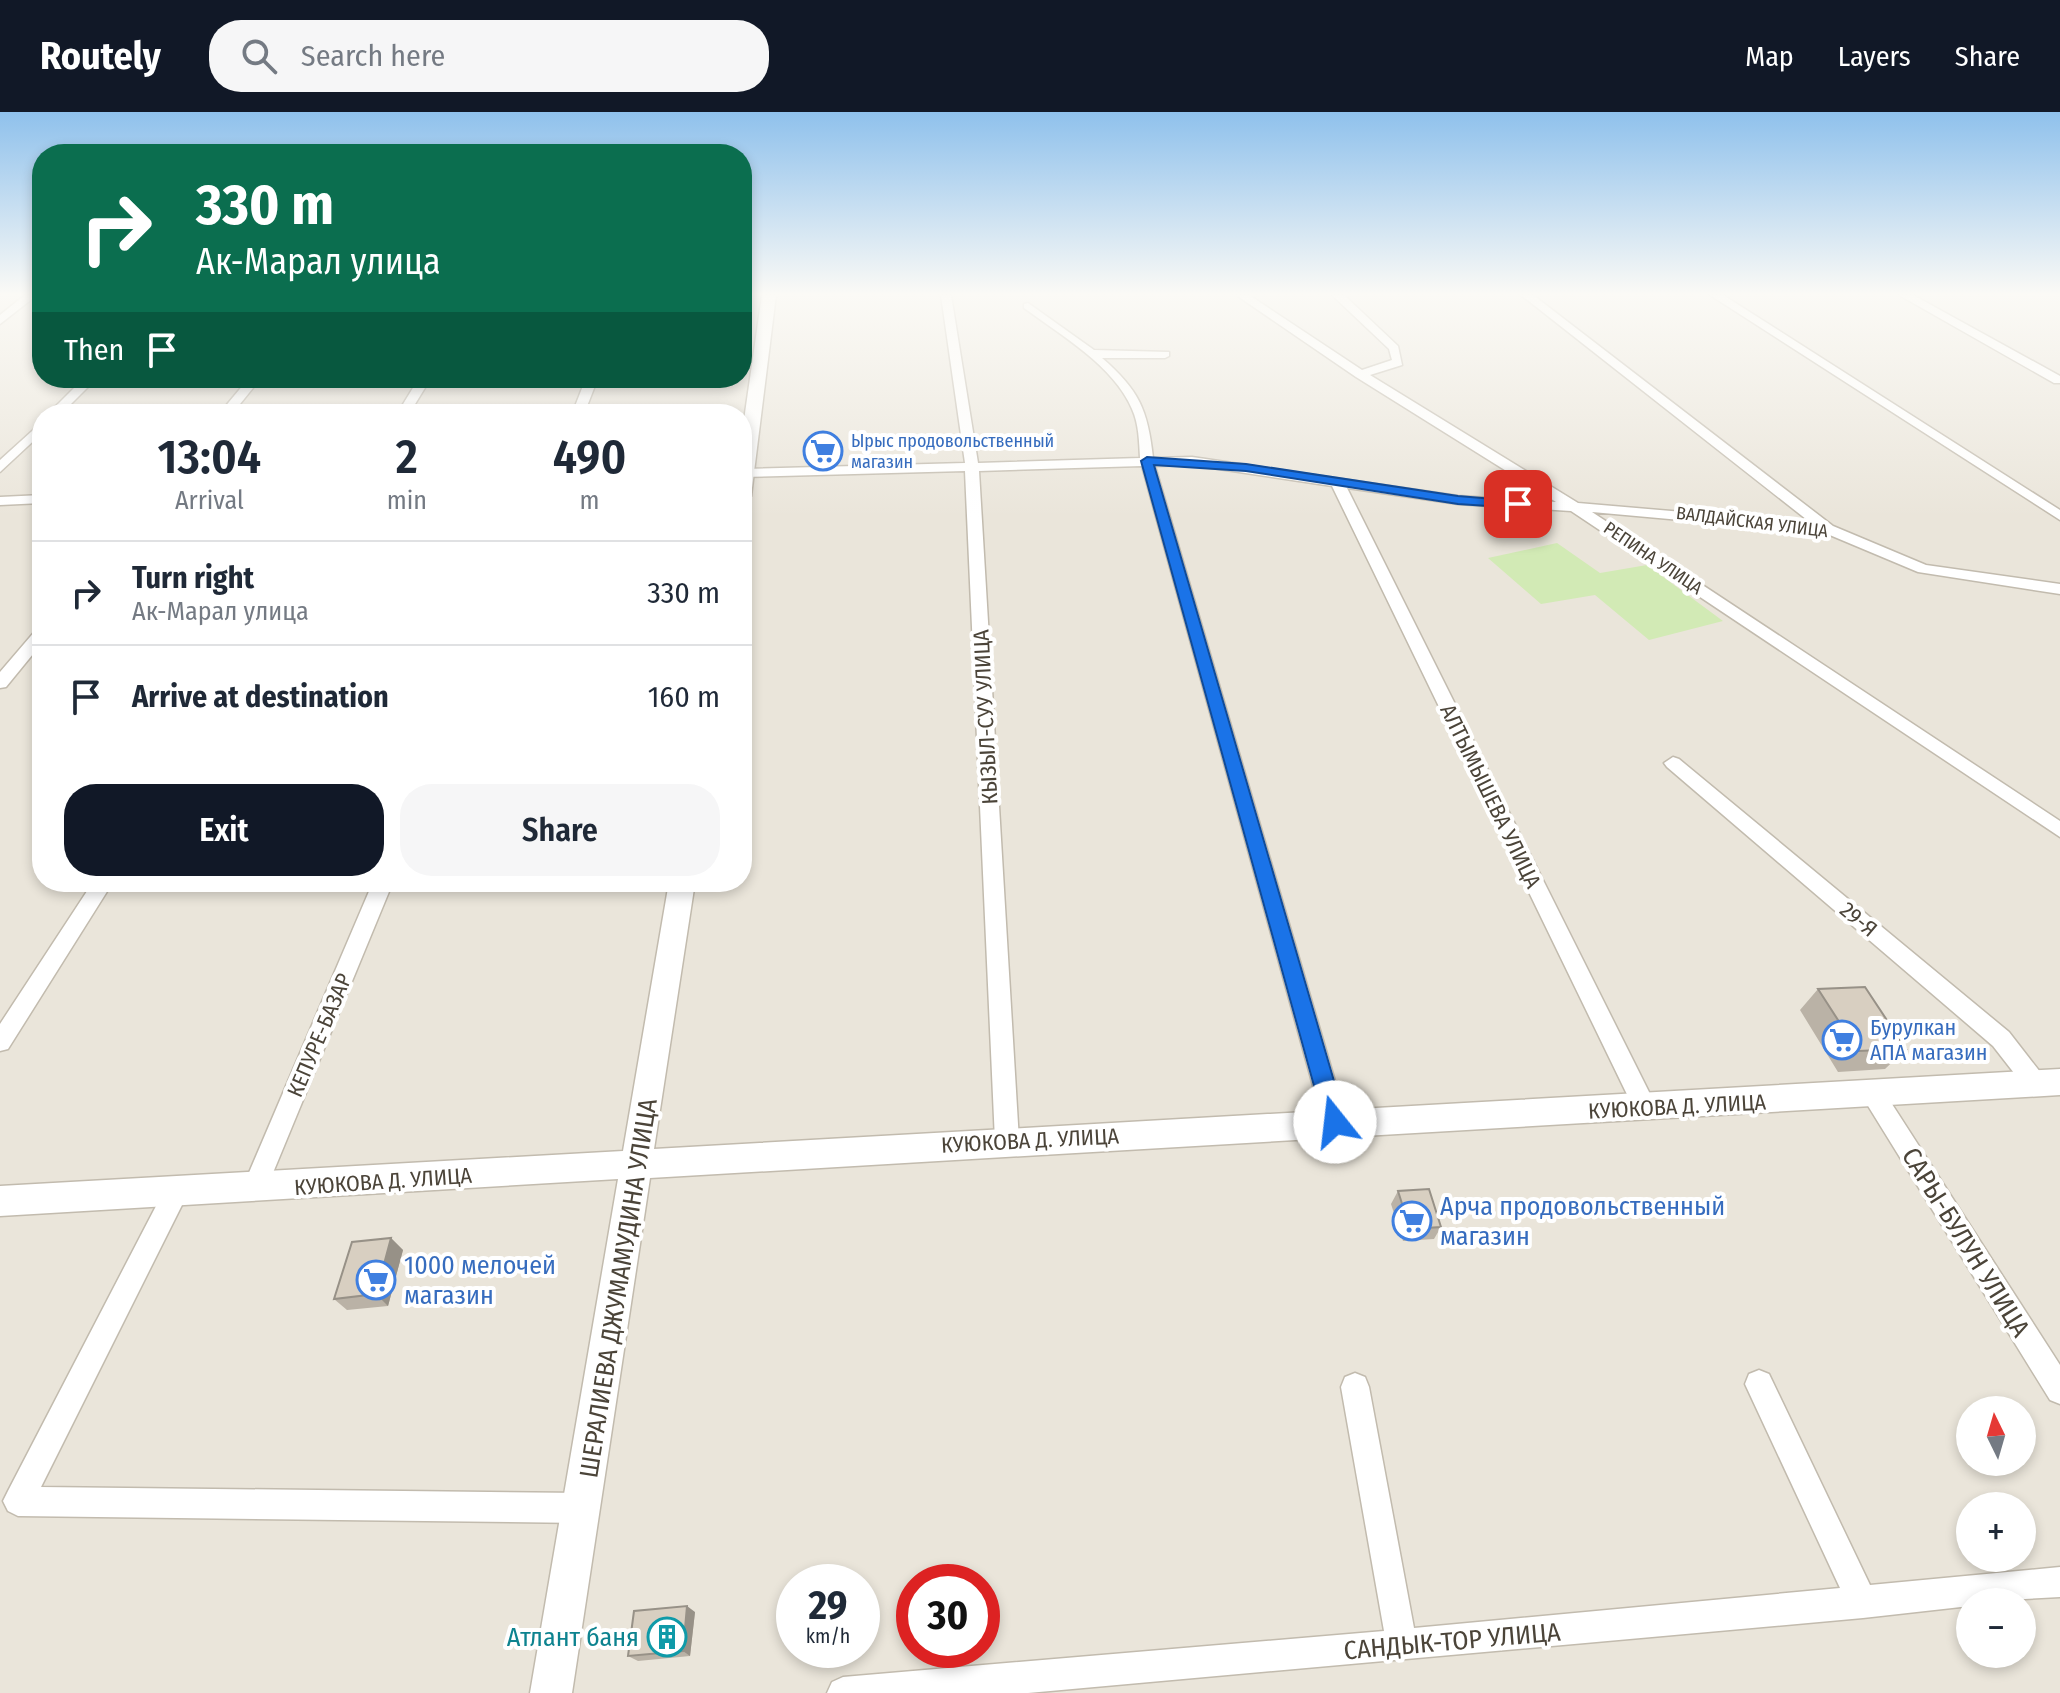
<!DOCTYPE html>
<html lang="en">
<head>
<meta charset="utf-8">
<style>
  body { margin:0; font-family:"Fira Sans Condensed",sans-serif; background:#f6f6f7; color:#1f2937; height:100vh; display:flex; flex-direction:column; font-size:30px; white-space:nowrap }
  * { box-sizing:border-box; margin:0 }
  p { font-size:26px; color:#747a83 }
  .icon { flex:none; width:44px; height:44px; fill:none; stroke:currentColor; stroke-width:2; stroke-linecap:round; stroke-linejoin:round }
  .map { position:relative; flex:1; overflow:hidden }
  .drawer { position:absolute; left:32px; top:292px; width:720px; height:488px; display:flex; flex-direction:column; background:#fff; border-radius:32px; box-shadow:0 4px 12px #0003 }
  .drawer>* { flex:none }
  .top-card { position:absolute; left:32px; top:32px; width:720px; height:244px; border-radius:32px; box-shadow:0 4px 12px #0003; background:#0b6e4f; color:#fff; overflow:hidden }
  .needle { width:52px; rotate:355deg }
  .buttons { position:absolute; left:1956px; top:1284px; display:grid; gap:16px }
  .buttons a { display:grid; place-items:center; width:80px; height:80px; border-radius:50%; background:#fff; box-shadow:0 4px 12px #0003; font-size:40px }
  .speed { position:absolute; left:776px; top:1452px; display:flex; gap:16px; font-size:40px; font-weight:700; text-align:center }
  .speed>* { display:grid; place-content:center; width:104px; height:104px; border-radius:50%; background:#fff; box-shadow:0 4px 12px #0003; line-height:1 }
  .speed small { font-size:20px; font-weight:400 }
  .speed .limit { border:12px solid #d22; background:#fff; color:#111 }
  .pin { position:absolute; display:grid; place-items:center; width:68px; height:68px; color:#fff; margin:-34px; border-radius:16px; box-shadow:0 4px 12px #0006 }
  .me { position:absolute; width:88px; margin:-44px; rotate:344deg; stroke-linejoin:round; filter:drop-shadow(0 0 6px #0008) }
  .turn { display:flex; align-items:center; gap:28px; height:168px; padding:0 32px; font-size:36px }
  .turn .icon { width:104px; height:104px; stroke-width:2.5 }
  .turn b { display:block; font-size:56px; line-height:68px }
  .then { display:flex; align-items:center; height:76px; padding:0 32px; background:#0003; gap:16px; font-size:30px }
  .eta { display:flex; justify-content:space-evenly; align-items:center; height:136px; text-align:center }
  .eta b { font-size:48px; font-weight:600; line-height:56px }
  .primary-button { display:flex; gap:16px; margin-top:auto; padding:16px 32px }
  .primary-button a { flex:1; height:92px; border-radius:32px; background:#111827; color:#fff; font-size:32px; font-weight:600; line-height:92px; text-align:center }
  .primary-button a+a { background:#f6f6f7; color:#1f2937 }
  ul { padding:0; list-style:none }
  li { display:flex; align-items:center; gap:24px; height:104px; padding:0 32px; border-top:2px solid #e0e1e3 }
  li div { flex:1 }
  li b { display:block; font-size:30px }
  li em { font-style:normal }
  header { display:flex; align-items:center; gap:48px; box-sizing:border-box; height:112px; padding:0 40px; background:#111827; color:#fff }
  header strong { font-size:38px }
  nav { display:flex; gap:44px; margin-inline-start:auto; font-size:28px }
  .search { width:560px; height:72px; background:#f6f6f7; display:flex; align-items:center; gap:20px; box-sizing:border-box; padding:0 28px; border-radius:32px; color:#747a83; font-size:30px }
  .map>svg:first-child { display:block }
  .residential { fill:#eae5da; fill-rule:evenodd }
  .green { fill:#d2eab5 }
  .lines { fill:none; stroke-linecap:round; stroke-linejoin:round }
  .minor-casing { stroke:#c2bbae; stroke-width:3 }
  .tertiary-casing { stroke:#c2bbae; stroke-width:3 }
  .minor { fill:#fff; fill-rule:evenodd }
  .tertiary { fill:#fff; fill-rule:evenodd }
  .wall { fill:#bab2a6 }
  .shaded-wall { fill:#979187 }
  .building { fill:#d8cfc1; stroke:#979187; stroke-width:2 }
  .route { fill:#1a73e8; stroke:#114b97; stroke-width:2 }
  .labels { text-anchor:middle; stroke-width:8; stroke-linejoin:round; paint-order:stroke }
  .far-shop-label { font-size:18px; fill:#366cbe; stroke:#fff; text-anchor:start }
  .far-street-label { font-size:18px; fill:#4b4439; stroke:#fff }
  .street-label { font-size:22px; fill:#4b4439; stroke:#fff }
  .shop-label { font-size:22px; fill:#366cbe; stroke:#fff; text-anchor:start }
  .near-shop-label { font-size:26px; fill:#366cbe; stroke:#fff; text-anchor:start }
  .near-street-label { font-size:26px; fill:#4b4439; stroke:#fff }
  .near-culture-label { font-size:26px; fill:#0d838f; stroke:#fff; text-anchor:end }
</style>
</head>
<body>
<header>
<strong>Routely</strong>
<div class="search"><svg class="icon" aria-label="search" viewBox="0 0 24 24"><circle cx="10" cy="10" r="6"/><path d="M15 15l6 6"/></svg>Search here</div>
<nav><a>Map</a><a>Layers</a><a>Share</a></nav>
</header>
<div class="map">
<svg width="2060" height="1581" viewBox="0 0 2060 1581">
  <rect width="100%" height="100%" fill="#f6f3ec"/>
  <path class="residential" d="M 0,183 L 42,183 L 42,266 L 742,266 L 742,183 L 2060,183 L 2060,1581 L 0,1581 ZM 42,302 L 742,302 L 742,770 L 42,770 ZM 1970,1298 L 2022,1298 L 2022,1350 L 1970,1350 ZM 1970,1394 L 2022,1394 L 2022,1446 L 1970,1446 ZM 794,1470 L 862,1470 L 862,1538 L 794,1538 ZM 914,1470 L 982,1470 L 982,1538 L 914,1538 ZM 1970,1490 L 2022,1490 L 2022,1542 L 1970,1542 Z"/>
  <path class="green" d="M 1557,431 L 1600,461 L 1647,453 L 1723,509 L 1649,528 L 1595,483 L 1541,492 L 1488,446 Z"/>
  <g class="lines">
    <defs>
      <path id="minor" d="M 25,183 L 37,183 L 0,212 L 0,203 Z
        M 941,183 L 951,183 L 978,351 L 1140,346 C 1139,330 1139,312 1132,297 C 1114,254 1061,223 1024,196 L 1024,192 L 1028,191 L 1094,238 L 1169,240 L 1169,244 L 1165,246 L 1102,246 C 1139,278 1148,298 1153,346 L 1192,345 L 1458,384 L 1556,390 L 1356,265 L 1236,183 L 1249,183 L 1362,258 L 1392,248 L 1389,237 L 1332,183 L 1344,183 L 1398,234 L 1402,253 L 1370,263 L 1578,391 L 1811,411 L 1521,183 L 1533,183 L 1833,414 L 1926,453 L 2060,472 L 2060,482 L 1918,460 L 1825,421 L 1592,400 L 2060,709 L 2060,725 L 1571,399 L 1458,392 L 1347,376 L 1657,996 L 1653,1003 L 1645,1006 L 1637,1003 L 1332,374 L 1192,353 L 1155,354 L 1347,1010 L 1343,1017 L 1335,1020 L 1327,1017 L 1323,1010 L 1142,354 L 979,359 L 1019,1029 L 1015,1036 L 1007,1040 L 999,1036 L 995,1029 L 965,359 L 742,365 L 742,357 L 965,351 Z
        M 1710,183 L 1723,183 L 2060,398 L 2060,408 Z
        M 1899,183 L 1913,183 L 2060,264 L 2060,271 L 2054,271 Z
        M 84,266 L 97,266 L 61,302 L 48,302 Z
        M 249,266 L 261,266 L 232,302 L 219,302 Z
        M 419,266 L 431,266 L 409,302 L 397,302 Z
        M 586,266 L 598,266 L 584,302 L 572,302 Z
        M 42,310 L 42,321 L 0,360 L 0,348 Z
        M 42,383 L 42,391 L 0,393 L 0,385 Z
        M 42,516 L 42,531 L 6,575 L 0,576 L 0,560 L 36,518 Z
        M 1673,645 L 1679,647 L 2009,920 L 2044,965 L 2047,972 L 2044,979 L 2036,982 L 2028,979 L 1993,934 L 1667,655 L 1664,651 Z
        M 93,770 L 113,770 L 8,937 L 0,939 L 0,912 Z
        M 373,770 L 393,770 L 263,1085 L 254,1088 L 245,1085 L 242,1077 Z
        M 1873,972 L 1881,975 L 2060,1253 L 2060,1292 L 2050,1288 L 1865,989 L 1862,982 L 1865,975 Z
        M 177,1068 L 186,1071 L 189,1079 L 41,1375 L 583,1381 L 593,1386 L 598,1396 L 593,1406 L 583,1411 L 18,1404 L 8,1399 L 3,1389 L 8,1379 L 168,1071 Z
        M 1759,1258 L 1769,1262 L 1870,1473 L 2060,1455 L 2060,1485 L 1970,1490 L 1970,1494 L 1863,1506 L 1028,1581 L 827,1581 L 832,1570 L 843,1565 L 1384,1519 L 1341,1275 L 1345,1265 L 1355,1261 L 1365,1265 L 1369,1275 L 1414,1516 L 1840,1476 L 1745,1272 L 1749,1262 Z"/>
      <path id="tertiary" d="M 762,183 L 776,183 L 751,384 L 742,389 L 742,322 Z
        M 669,770 L 695,770 L 654,1037 L 2060,957 L 2060,983 L 650,1066 L 572,1581 L 530,1581 L 618,1067 L 0,1104 L 0,1074 L 623,1039 Z"/>
    </defs>
    <use href="#minor" class="minor-casing"/>
    <use href="#tertiary" class="tertiary-casing"/>
    <use href="#minor" class="minor"/>
    <use href="#tertiary" class="tertiary"/>
  </g>
  <path class="wall" d="M 1818,877 L 1906,937 L 1885,957 L 1838,960 L 1800,898 Z
    M 1398,1079 L 1441,1115 L 1434,1127 L 1403,1129 L 1391,1092 Z
    M 391,1126 L 403,1138 L 388,1194 L 347,1198 L 334,1187 Z
    M 695,1500 L 690,1544 L 638,1549 L 628,1544 Z"/>
  <path class="shaded-wall" d="M 391,1126 L 403,1138 L 388,1194 L 376,1182 Z
    M 687,1494 L 695,1500 L 690,1544 L 683,1539 Z"/>
  <path class="building" d="M 1865,875 L 1906,937 L 1858,939 L 1818,877 Z
    M 1429,1077 L 1441,1115 L 1410,1117 L 1398,1079 Z
    M 391,1126 L 376,1182 L 334,1187 L 352,1130 Z
    M 687,1494 L 683,1539 L 628,1544 L 634,1499 Z"/>
  <linearGradient id="sky" x2="0" y2="1"><stop stop-color="#8fc1ec"/><stop offset="0.45" stop-color="#fbfaf6"/><stop offset="1" stop-color="#fbfaf6" stop-opacity="0"/></linearGradient>
  <rect width="2060" height="405" fill="url(#sky)"/>
  <path class="route" d="M 1147,345 L 1246,352 L 1458,384 L 1518,389 L 1524,392 L 1518,396 L 1458,392 L 1246,359 L 1154,353 L 1346,1010 L 1343,1017 L 1335,1020 L 1327,1017 L 1324,1010 L 1141,349 Z"/>
  <defs>
    <symbol id="supermarket-ring" viewBox="-11 -11 22 22"><circle r="9.5" fill="#fff" stroke="#3f7fe0" stroke-width="1.5"/><path d="M-6-5.5h2.5l.6 2H6L4.5 2H-2.5L-4.4-4H-6ZM-1.5 3.2a1.3 1.3 0 1 0 .1 0ZM3 3.2a1.3 1.3 0 1 0 .1 0Z" fill="#3f7fe0"/></symbol>
    <symbol id="building-ring" viewBox="-11 -11 22 22"><circle r="9.5" fill="#fff" stroke="#0f9aa8" stroke-width="1.5"/><path d="M-4-6H4V6H1V3H-1V6H-4ZM-2.5-4.3h1.7v1.8h-1.7ZM.8-4.3h1.7v1.8H.8ZM-2.5-1h1.7V.8h-1.7ZM.8-1h1.7V.8H.8Z" fill="#0f9aa8"/></symbol>
  </defs>
  <g fill-rule="evenodd">
    <use href="#supermarket-ring" x="801" y="317" width="44" height="44"/>
    <use href="#supermarket-ring" x="1820" y="906" width="44" height="44"/>
    <use href="#supermarket-ring" x="1390" y="1087" width="44" height="44"/>
    <use href="#supermarket-ring" x="354" y="1146" width="44" height="44"/>
    <use href="#building-ring" x="645" y="1503" width="44" height="44"/>
  </g>
  <g class="labels">
    <g class="far-shop-label">
      <text x="851" y="335">Ырыс продовольственный<tspan x="851" dy="21">магазин</tspan></text>
    </g>
    <g class="far-street-label">
      <text transform="translate(1752 410) rotate(7)" y="6">ВАЛДАЙСКАЯ УЛИЦА</text>
      <text transform="translate(1653 446) rotate(34)" y="6">РЕПИНА УЛИЦА</text>
    </g>
    <g class="street-label">
      <text transform="translate(985 605) rotate(-93)" y="8">КЫЗЫЛ-СУУ УЛИЦА</text>
      <text transform="translate(1491 684) rotate(64)" y="8">АЛТЫМЫШЕВА УЛИЦА</text>
      <text transform="translate(1859 807) rotate(40)" y="8">29-Я</text>
      <text transform="translate(319 923) rotate(-67)" y="8">КЕПУРЕ-БАЗАР</text>
      <text transform="translate(1677 994) rotate(-3)" y="8">КУЮКОВА Д. УЛИЦА</text>
      <text transform="translate(1030 1028) rotate(-3)" y="8">КУЮКОВА Д. УЛИЦА</text>
      <text transform="translate(383 1069) rotate(-4)" y="8">КУЮКОВА Д. УЛИЦА</text>
    </g>
    <g class="shop-label">
      <text x="1870" y="923">Бурулкан<tspan x="1870" dy="25">АПА магазин</tspan></text>
    </g>
    <g class="near-shop-label">
      <text x="1440" y="1103">Арча продовольственный<tspan x="1440" dy="30">магазин</tspan></text>
      <text x="404" y="1162">1000 мелочей<tspan x="404" dy="30">магазин</tspan></text>
    </g>
    <g class="near-street-label">
      <text transform="translate(1966 1130) rotate(58)" y="9">САРЫ-БУЛУН УЛИЦА</text>
      <text transform="translate(618 1176) rotate(-81)" y="9">ШЕРАЛИЕВА ДЖУМАМУДИНА УЛИЦА</text>
      <text transform="translate(1452 1529) rotate(-5)" y="9">САНДЫК-ТОР УЛИЦА</text>
    </g>
    <g class="near-culture-label">
      <text x="639" y="1534">Атлант баня</text>
    </g>
  </g>
</svg>
<div class="buttons">
<a><svg class="needle" viewBox="-14 -14 28 28"><path d="M0-13l5 13h-10z" fill="#e53935"/><path d="M0 13l5-13h-10z" fill="#747a83"/></svg></a>
<a>+</a>
<a>−</a>
</div>
<div class="speed"><div>29<small>km/h</small></div><div class="limit">30</div></div>
<div class="pin" style="left:1518px;top:392px;background:#d93025"><svg class="icon" aria-label="arrive" viewBox="0 0 24 24"><path d="M6 21V4h12l-3 4 3 4H6"/></svg></div>
<svg class="me" style="left:1335px;top:1010px" viewBox="-20 -20 40 40"><circle r="19" fill="#fff"/><path d="M0-13L10 11 0 6-10 11z" fill="#1a73e8"/></svg>
<div class="top-card">
<div class="turn"><svg class="icon" aria-label="right" viewBox="0 0 24 24"><path d="M7 20v-9h11M14 6l5 5-5 5"/></svg><div><b>330 m</b>Ак-Марал улица</div></div>
<div class="then">Then<svg class="icon" aria-label="arrive" viewBox="0 0 24 24"><path d="M6 21V4h12l-3 4 3 4H6"/></svg></div>
</div>
<section class="drawer">
<div class="eta">
<div><b>13:04</b><p>Arrival</p></div>
<div><b>2</b><p>min</p></div>
<div><b>490</b><p>m</p></div>
</div>
<ul>
<li><svg class="icon" aria-label="right" viewBox="0 0 24 24"><path d="M7 20v-9h11M14 6l5 5-5 5"/></svg><div><b>Turn right</b><p>Ак-Марал улица</p></div><em>330 m</em></li>
<li><svg class="icon" aria-label="arrive" viewBox="0 0 24 24"><path d="M6 21V4h12l-3 4 3 4H6"/></svg><div><b>Arrive at destination</b></div><em>160 m</em></li>
</ul>
<div class="primary-button"><a>Exit</a><a>Share</a></div>
</section>
</div>
</body>
</html>
